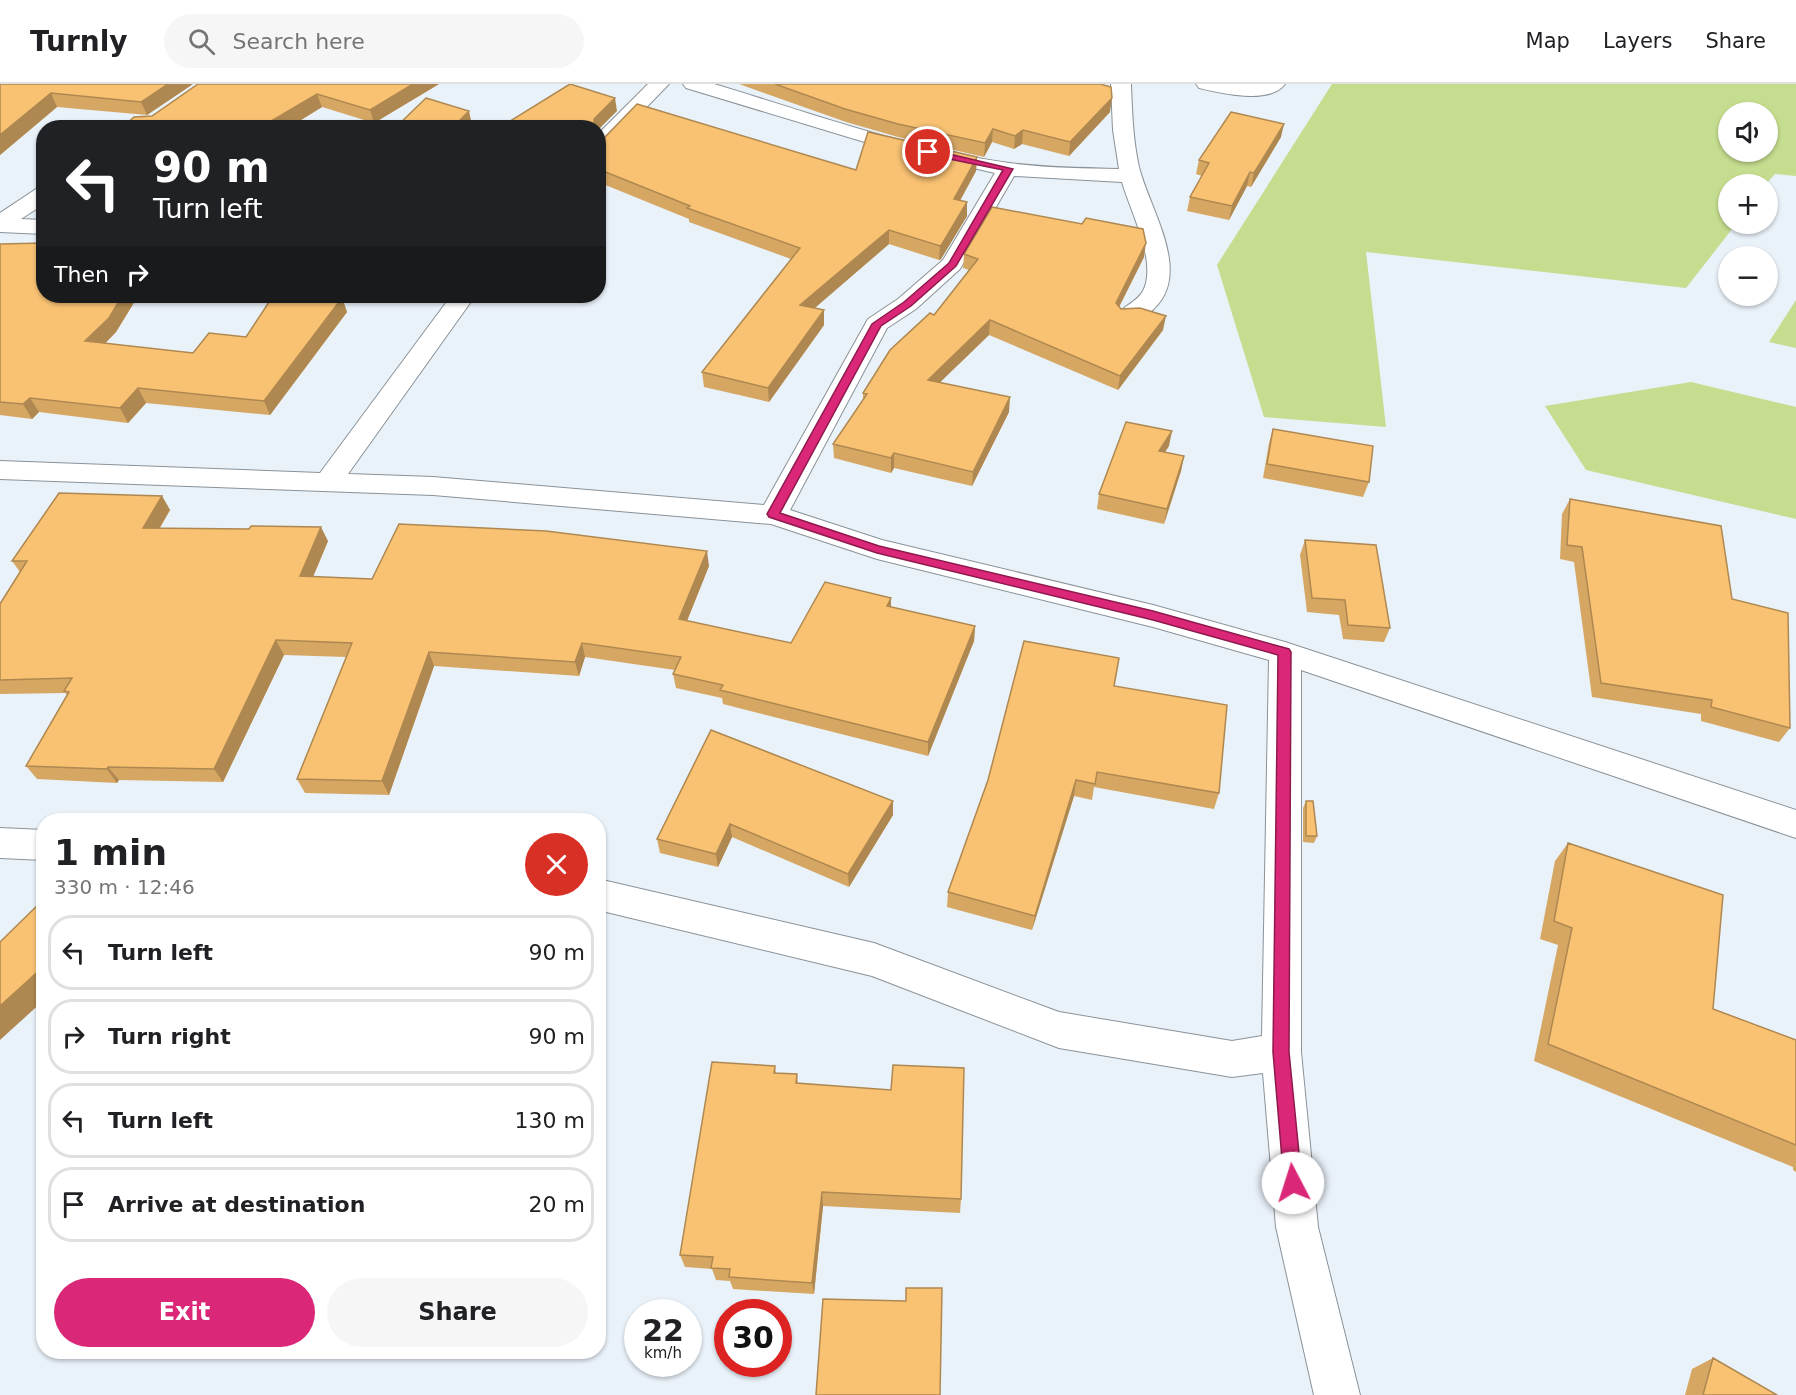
<!DOCTYPE html>
<html lang="en">
<head>
<meta charset="utf-8">
<style>
  body { margin:0; font-family:"DejaVu Sans",sans-serif; background:#f6f6f6; color:#202124; height:100vh; display:flex; flex-direction:column; font-size:22px; white-space:nowrap }
  * { box-sizing:border-box; margin:0 }
  p { font-size:20px; color:#757577 }
  .icon { flex:none; width:33px; height:33px; fill:none; stroke:currentColor; stroke-width:2; stroke-linecap:round; stroke-linejoin:round }
  .map { position:relative; flex:1; overflow:hidden }
  .panel { position:absolute; left:36px; top:729px; width:570px; height:546px; display:flex; flex-direction:column; background:#fff; border-radius:24px; box-shadow:0 2px 4px #0004 }
  .panel>* { flex:none }
  .banner { position:absolute; left:36px; top:36px; width:570px; height:183px; border-radius:24px; box-shadow:0 2px 4px #0004; background:#202124; color:#fff; overflow:hidden }
  .buttons { position:absolute; left:1718px; top:18px; display:grid; gap:12px }
  .buttons a { display:grid; place-items:center; width:60px; height:60px; border-radius:50%; background:#fff; box-shadow:0 2px 4px #0004; font-size:30px }
  .speed { position:absolute; left:624px; top:1215px; display:flex; gap:12px; font-size:30px; font-weight:700; text-align:center }
  .speed>* { display:grid; place-content:center; width:78px; height:78px; border-radius:50%; background:#fff; box-shadow:0 2px 4px #0004; line-height:1 }
  .speed small { font-size:15px; font-weight:400 }
  .speed .limit { border:9px solid #d22; background:#fff; color:#111 }
  .pin { position:absolute; display:grid; place-items:center; width:51px; height:51px; color:#fff; margin:-26px; border:3px solid #fff; border-radius:50%; box-shadow:0 2px 6px #0007 }
  .me { position:absolute; width:66px; margin:-33px; rotate:355deg; stroke-linejoin:round; filter:drop-shadow(0 0 4px #0008) }
  .turn { display:flex; align-items:center; gap:21px; height:126px; padding:0 18px; font-size:27px }
  .turn .icon { width:78px; height:78px; stroke-width:2.5 }
  .turn b { display:block; font-size:42px; line-height:51px }
  .then { display:flex; align-items:center; height:57px; padding:0 18px; background:#0003; gap:12px; font-size:22px }
  .round { display:grid; place-items:center; flex:none; width:63px; height:63px; border-radius:32px; background:#f6f6f6 }
  .overview { display:flex; align-items:center; justify-content:space-between; height:102px; padding:0 18px }
  h1 { font-size:36px; font-weight:800; line-height:45px }
  .primary-button { display:flex; gap:12px; margin-top:auto; padding:12px 18px }
  .primary-button a { flex:1; height:69px; border-radius:36px; background:#db2777; color:#fff; font-size:24px; font-weight:800; line-height:69px; text-align:center }
  .primary-button a+a { background:#f6f6f6; color:#202124 }
  ul { padding:0; list-style:none }
  li { display:flex; align-items:center; gap:18px; height:75px; margin:0 12px 9px; padding:0 6px; border:3px solid #e0e0e0; border-radius:24px }
  li div { flex:1 }
  li b { display:block; font-size:22px }
  li em { font-style:normal }
  header { display:flex; align-items:center; gap:36px; box-sizing:border-box; height:84px; padding:0 30px; background:#fff; border-bottom:2px solid #e0e0e0 }
  header strong { font-size:28px }
  nav { display:flex; gap:33px; margin-inline-start:auto; font-size:21px }
  .search { width:420px; height:54px; background:#f6f6f6; display:flex; align-items:center; gap:15px; box-sizing:border-box; padding:0 21px; border-radius:33px; color:#757577; font-size:22px }
  .map>svg:first-child { display:block }
  .green { fill:#c5dd8f; fill-rule:evenodd }
  .lines { fill:none; stroke-linecap:round; stroke-linejoin:round }
  .minor-casing { stroke:#8a9298; stroke-width:2 }
  .minor { fill:#fff; fill-rule:evenodd }
  .wall { fill:#d6a763 }
  .shaded-wall { fill:#ae8850 }
  .building { fill:#f9c273; stroke:#ae8850; stroke-width:1.5 }
  .route { fill:#db2777; stroke:#8e194d; stroke-width:1.5 }
</style>
</head>
<body>
<header>
<strong>Turnly</strong>
<div class="search"><svg class="icon" aria-label="search" viewBox="0 0 24 24"><circle cx="10" cy="10" r="6"/><path d="M15 15l6 6"/></svg>Search here</div>
<nav><a>Map</a><a>Layers</a><a>Share</a></nav>
</header>
<div class="map">
<svg width="1796" height="1311" viewBox="0 0 1796 1311">
  <rect width="100%" height="100%" fill="#e9f1f9"/>
  <path class="green" d="M 1332,0 L 1796,0 L 1796,92 L 1775,90 L 1766,100 L 1728,100 L 1728,140 L 1736,140 L 1686,204 L 1366,168 L 1386,343 L 1264,333 L 1217,181 ZM 1728,28 L 1767,28 L 1767,68 L 1728,68 Z
    M 1796,216 L 1796,264 L 1769,258 Z
    M 1691,298 L 1796,323 L 1796,435 L 1586,386 L 1545,322 Z"/>
  <g class="lines">
    <defs>
      <path id="minor" d="M 648,0 L 669,0 L 605,66 L 598,68 L 598,50 Z
        M 683,0 L 714,0 C 811,29 909,65 1009,79 C 1046,84 1082,84 1119,85 L 1113,46 L 1111,0 L 1131,0 C 1132,28 1133,56 1139,83 C 1150,127 1196,193 1149,229 C 1139,236 1132,240 1119,237 L 1116,232 C 1123,222 1137,218 1143,207 C 1158,178 1130,127 1122,98 L 1014,92 L 960,185 L 916,225 L 887,244 L 790,426 L 882,456 L 1153,521 L 1285,558 L 1796,726 L 1796,754 L 1301,586 L 1301,968 L 1318,1143 L 1360,1311 L 1314,1311 L 1276,1143 L 1263,989 L 1232,993 L 1059,964 L 872,892 L 598,826 L 598,795 L 874,859 L 1059,928 L 1232,957 L 1262,952 L 1269,576 L 1153,543 L 877,475 L 771,440 L 433,411 L 0,395 L 0,377 L 320,389 L 451,212 L 475,212 L 348,390 L 433,393 L 764,421 L 868,235 L 898,215 L 943,176 L 995,89 L 881,63 L 686,4 Z
        M 1196,0 L 1285,0 C 1270,21 1220,9 1199,4 Z
        M 44,104 L 44,120 L 21,135 L 44,136 L 44,150 L 0,148 L 0,129 L 36,105 Z
        M 0,744 L 44,746 L 44,776 L 0,774 Z"/>
    </defs>
    <use href="#minor" class="minor-casing"/>
    <use href="#minor" class="minor"/>
  </g>
  <path class="wall" d="M 0,0 L 193,0 L 147,31 L 57,23 L 0,71 Z
    M 198,0 L 439,0 L 374,39 L 322,23 L 288,44 L 122,44 L 152,32 Z
    M 739,0 L 1100,0 L 1110,28 L 1069,72 L 1022,60 L 1014,65 L 992,58 L 984,73 L 898,53 L 846,38 Z
    M 1281,53 L 1251,103 L 1247,102 L 1229,136 L 1187,127 L 1190,113 L 1202,92 L 1196,90 L 1199,76 Z
    M 598,56 L 856,86 L 977,73 L 976,87 L 960,117 L 967,118 L 967,132 L 941,175 L 939,176 L 889,160 L 814,224 L 824,241 L 769,318 L 704,303 L 702,288 L 791,175 L 689,138 L 689,135 L 598,98 Z
    M 0,160 L 44,212 L 138,212 L 116,248 L 105,259 L 193,269 L 246,253 L 273,212 L 335,212 L 336,213 L 342,214 L 347,228 L 270,331 L 146,319 L 128,339 L 39,328 L 32,335 L 0,331 Z
    M 964,170 L 1144,173 L 1119,223 L 1121,225 L 1163,246 L 1118,306 L 989,251 L 940,298 L 1009,328 L 972,402 L 894,384 L 891,389 L 834,374 L 833,360 L 863,315 L 863,309 L 934,231 L 969,186 L 963,184 Z
    M 1273,345 L 1369,398 L 1363,413 L 1263,394 L 1269,359 Z
    M 1169,362 L 1165,368 L 1184,372 L 1181,387 L 1164,440 L 1097,425 L 1099,410 Z
    M 162,412 L 170,426 L 160,444 L 328,457 L 313,493 L 372,495 L 709,482 L 687,537 L 791,559 L 891,514 L 891,523 L 975,542 L 974,557 L 928,672 L 723,620 L 722,614 L 676,604 L 673,590 L 675,586 L 585,573 L 579,592 L 434,582 L 389,711 L 305,709 L 297,695 L 346,573 L 284,571 L 223,698 L 119,696 L 117,699 L 37,695 L 26,682 L 67,611 L 65,609 L 0,610 L 0,520 L 20,488 L 12,477 Z
    M 1570,415 L 1732,515 L 1790,644 L 1779,658 L 1701,637 L 1701,630 L 1592,613 L 1574,478 L 1560,475 L 1562,430 Z
    M 1305,456 L 1390,544 L 1384,558 L 1343,555 L 1339,531 L 1307,528 L 1300,471 Z
    M 1114,602 L 1219,709 L 1214,725 L 1094,703 L 1092,716 L 1074,712 L 1032,846 L 947,823 L 948,808 Z
    M 711,646 L 893,717 L 893,731 L 849,803 L 732,753 L 718,783 L 660,769 L 657,755 Z
    M 1306,717 L 1317,752 L 1314,759 L 1303,758 L 1303,724 Z
    M 1568,759 L 1713,925 L 1796,956 L 1796,1088 L 1793,1086 L 1793,1083 L 1534,977 L 1558,861 L 1540,855 L 1555,777 Z
    M 775,982 L 776,989 L 797,990 L 798,999 L 961,1115 L 960,1129 L 823,1122 L 814,1210 L 733,1205 L 730,1197 L 716,1196 L 712,1185 L 685,1183 L 680,1171 Z
    M 1713,1274 L 1777,1311 L 1685,1311 L 1692,1285 Z"/>
  <path class="shaded-wall" d="M 168,0 L 193,0 L 147,31 L 141,18 Z
    M 413,0 L 439,0 L 374,39 L 370,26 Z
    M 51,9 L 57,23 L 0,71 L 0,51 Z
    M 317,10 L 322,23 L 288,44 L 264,44 L 271,37 Z
    M 615,14 L 617,27 L 598,46 L 598,44 L 594,44 L 594,35 Z
    M 1112,14 L 1110,28 L 1069,72 L 1070,58 Z
    M 469,27 L 472,41 L 469,44 L 452,44 Z
    M 1284,40 L 1281,53 L 1251,103 L 1254,89 Z
    M 993,45 L 992,58 L 984,73 L 985,59 Z
    M 1023,46 L 1022,60 L 1014,65 L 1015,52 Z
    M 977,73 L 976,87 L 953,129 L 954,115 Z
    M 1250,88 L 1247,102 L 1229,136 L 1232,122 Z
    M 967,118 L 967,132 L 941,175 L 939,176 L 940,162 Z
    M 889,146 L 889,160 L 801,236 L 800,221 Z
    M 1146,159 L 1144,173 L 1114,233 L 1116,219 Z
    M 122,212 L 138,212 L 116,248 L 93,272 L 85,257 Z
    M 325,212 L 335,212 L 337,216 L 324,213 Z
    M 342,214 L 347,228 L 270,331 L 264,317 Z
    M 824,226 L 824,241 L 769,318 L 768,304 Z
    M 1166,232 L 1163,246 L 1118,306 L 1120,292 Z
    M 990,236 L 989,251 L 928,310 L 928,296 Z
    M 138,304 L 146,319 L 128,339 L 120,324 Z
    M 1010,313 L 1009,328 L 972,402 L 973,388 Z
    M 30,314 L 39,328 L 32,335 L 23,320 Z
    M 1172,347 L 1169,362 L 1156,381 L 1159,367 Z
    M 894,369 L 894,384 L 891,389 L 891,374 Z
    M 1184,372 L 1181,387 L 1164,440 L 1167,425 Z
    M 162,412 L 170,426 L 151,458 L 143,444 Z
    M 321,443 L 328,457 L 307,507 L 300,492 Z
    M 707,467 L 709,482 L 682,549 L 679,535 Z
    M 891,514 L 891,529 L 887,522 Z
    M 975,542 L 974,557 L 928,672 L 928,658 Z
    M 276,556 L 284,571 L 223,698 L 214,685 Z
    M 582,559 L 585,573 L 579,592 L 575,578 Z
    M 429,568 L 434,582 L 389,711 L 382,697 Z
    M 108,683 L 119,696 L 117,699 L 107,685 Z
    M 1076,696 L 1074,712 L 1032,846 L 1035,832 Z
    M 893,717 L 893,731 L 849,803 L 848,790 Z
    M 730,740 L 732,753 L 718,783 L 716,770 Z
    M 44,882 L 44,916 L 0,956 L 0,922 Z
    M 822,1108 L 823,1122 L 814,1210 L 812,1199 Z"/>
  <path class="building" d="M 0,0 L 168,0 L 141,18 L 51,9 L 0,51 Z
    M 198,0 L 413,0 L 370,26 L 317,10 L 271,37 L 264,44 L 122,44 L 134,33 L 152,32 Z
    M 570,0 L 615,14 L 594,35 L 594,44 L 499,44 Z
    M 775,0 L 1100,0 L 1111,3 L 1112,14 L 1070,58 L 1023,46 L 1015,52 L 993,45 L 985,59 L 898,40 L 845,25 Z
    M 426,14 L 469,27 L 452,44 L 395,44 Z
    M 637,20 L 856,86 L 868,48 L 977,73 L 954,115 L 967,118 L 942,160 L 940,162 L 889,146 L 800,221 L 824,226 L 768,304 L 702,288 L 800,164 L 687,124 L 690,122 L 598,85 L 598,56 L 604,54 Z
    M 1231,28 L 1284,40 L 1254,89 L 1250,88 L 1232,122 L 1190,113 L 1209,79 L 1199,76 Z
    M 992,123 L 1082,140 L 1086,134 L 1143,145 L 1146,159 L 1116,219 L 1121,225 L 1140,224 L 1166,232 L 1120,292 L 990,236 L 928,296 L 1010,313 L 973,388 L 894,369 L 891,374 L 833,360 L 867,310 L 863,309 L 890,266 L 930,229 L 934,231 L 978,175 L 964,170 Z
    M 44,159 L 44,212 L 122,212 L 109,234 L 85,257 L 193,269 L 209,249 L 246,253 L 273,212 L 325,212 L 324,213 L 342,214 L 264,317 L 138,304 L 120,324 L 30,314 L 23,320 L 0,318 L 0,160 Z
    M 1126,338 L 1172,347 L 1159,367 L 1184,372 L 1167,425 L 1099,410 Z
    M 1273,345 L 1373,362 L 1369,398 L 1267,380 Z
    M 59,409 L 162,412 L 143,444 L 249,445 L 251,442 L 321,443 L 300,492 L 372,495 L 399,440 L 546,447 L 707,467 L 679,535 L 791,559 L 825,498 L 891,514 L 887,522 L 975,542 L 928,658 L 720,606 L 723,601 L 673,590 L 681,573 L 582,559 L 575,578 L 429,568 L 382,697 L 297,695 L 352,559 L 276,556 L 214,685 L 108,683 L 107,685 L 26,682 L 69,608 L 64,607 L 72,594 L 0,596 L 0,520 L 27,477 L 12,477 Z
    M 1570,415 L 1721,442 L 1732,515 L 1788,529 L 1790,644 L 1711,623 L 1712,616 L 1601,599 L 1582,463 L 1567,461 Z
    M 1305,456 L 1376,461 L 1390,544 L 1348,541 L 1345,516 L 1312,514 Z
    M 1024,557 L 1119,574 L 1114,602 L 1227,621 L 1219,709 L 1097,688 L 1095,700 L 1076,696 L 1035,832 L 948,808 L 988,696 Z
    M 711,646 L 893,717 L 848,790 L 730,740 L 716,770 L 657,755 Z
    M 1306,717 L 1313,717 L 1317,752 L 1306,752 Z
    M 1568,759 L 1723,811 L 1713,925 L 1796,956 L 1796,1061 L 1548,960 L 1572,844 L 1554,837 Z
    M 44,815 L 44,882 L 0,922 L 0,858 Z
    M 712,978 L 775,982 L 774,989 L 797,990 L 796,999 L 891,1006 L 893,981 L 964,984 L 961,1115 L 822,1108 L 812,1199 L 729,1193 L 730,1185 L 711,1184 L 713,1173 L 680,1171 Z
    M 906,1204 L 942,1204 L 940,1311 L 816,1311 L 823,1215 L 906,1217 Z
    M 1713,1274 L 1777,1311 L 1703,1311 Z"/>
  <path class="route" d="M 928,65 L 1013,85 L 956,182 L 911,222 L 881,242 L 780,429 L 879,462 L 1153,527 L 1289,565 L 1291,568 L 1289,968 L 1302,1099 L 1299,1105 L 1293,1108 L 1287,1105 L 1284,1099 L 1273,968 L 1278,571 L 1153,536 L 877,469 L 769,433 L 767,430 L 872,240 L 904,218 L 949,179 L 1003,86 L 925,70 L 923,68 Z"/>
</svg>
<div class="buttons">
<a><svg class="icon" aria-label="sound" viewBox="0 0 24 24"><path d="M4 9h4l5-4v14l-5-4H4zM17 9q2 3 0 6"/></svg></a>
<a>+</a>
<a>−</a>
</div>
<div class="speed"><div>22<small>km/h</small></div><div class="limit">30</div></div>
<div class="pin" style="left:928px;top:68px;background:#d93025"><svg class="icon" aria-label="arrive" viewBox="0 0 24 24"><path d="M6 21V4h12l-3 4 3 4H6"/></svg></div>
<svg class="me" style="left:1293px;top:1099px" viewBox="-20 -20 40 40"><circle r="19" fill="#fff"/><path d="M0-13L10 11 0 6-10 11z" fill="#db2777"/></svg>
<div class="banner">
<div class="turn"><svg class="icon" aria-label="left" viewBox="0 0 24 24"><path d="M17 20v-9H6M10 6l-5 5 5 5"/></svg><div><b>90 m</b>Turn left</div></div>
<div class="then">Then<svg class="icon" aria-label="right" viewBox="0 0 24 24"><path d="M7 20v-9h11M14 6l5 5-5 5"/></svg></div>
</div>
<section class="panel">
<div class="overview"><div><h1>1 min</h1><p>330 m · 12:46</p></div><a class="round" style="background:#d93025;color:#fff"><svg class="icon" aria-label="close" viewBox="0 0 24 24"><path d="M6 6l12 12M18 6L6 18"/></svg></a></div>
<ul>
<li><svg class="icon" aria-label="left" viewBox="0 0 24 24"><path d="M17 20v-9H6M10 6l-5 5 5 5"/></svg><div><b>Turn left</b></div><em>90 m</em></li>
<li><svg class="icon" aria-label="right" viewBox="0 0 24 24"><path d="M7 20v-9h11M14 6l5 5-5 5"/></svg><div><b>Turn right</b></div><em>90 m</em></li>
<li><svg class="icon" aria-label="left" viewBox="0 0 24 24"><path d="M17 20v-9H6M10 6l-5 5 5 5"/></svg><div><b>Turn left</b></div><em>130 m</em></li>
<li><svg class="icon" aria-label="arrive" viewBox="0 0 24 24"><path d="M6 21V4h12l-3 4 3 4H6"/></svg><div><b>Arrive at destination</b></div><em>20 m</em></li>
</ul>
<div class="primary-button"><a>Exit</a><a>Share</a></div>
</section>
</div>
</body>
</html>
